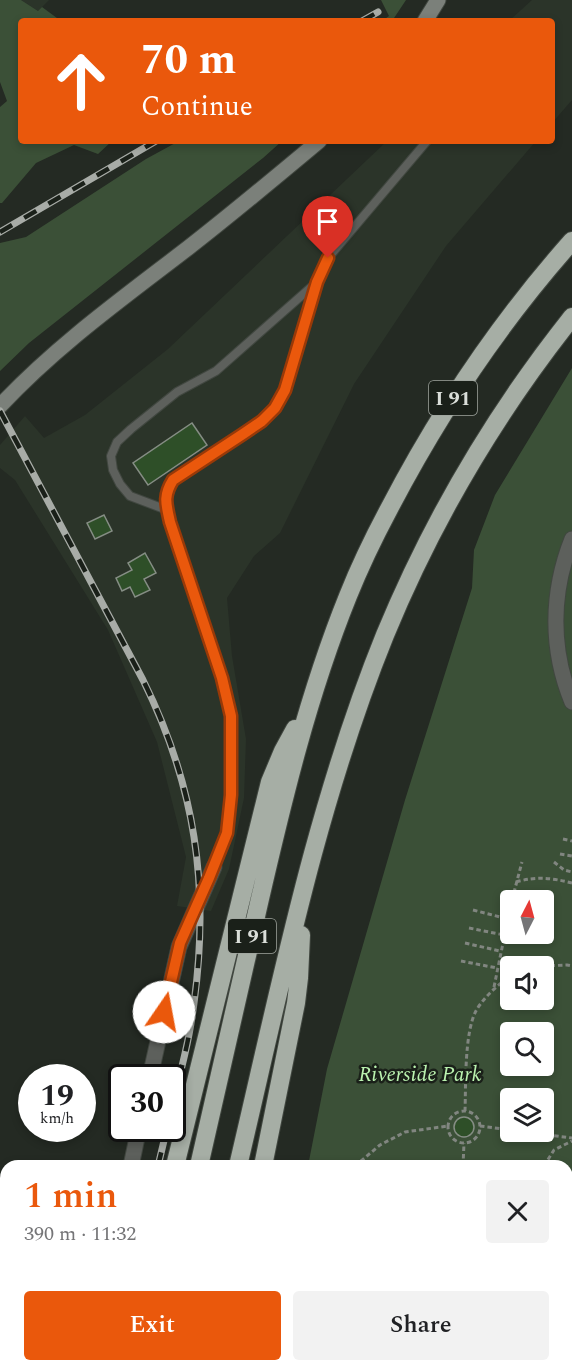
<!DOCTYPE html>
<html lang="en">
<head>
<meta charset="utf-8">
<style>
  body { margin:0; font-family:Spectral,serif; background:#f2f2f2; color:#202124; height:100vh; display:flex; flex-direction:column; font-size:22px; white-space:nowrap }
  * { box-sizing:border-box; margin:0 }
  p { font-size:20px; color:#757577 }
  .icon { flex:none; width:33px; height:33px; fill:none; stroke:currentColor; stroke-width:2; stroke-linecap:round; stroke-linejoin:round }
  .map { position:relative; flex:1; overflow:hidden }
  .sheet { position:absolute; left:0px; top:1160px; width:573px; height:212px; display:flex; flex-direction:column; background:#fff; border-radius:18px 18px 0 0; box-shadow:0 3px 9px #0003 }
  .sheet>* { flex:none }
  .banner { position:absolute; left:18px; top:18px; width:537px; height:126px; border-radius:6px; box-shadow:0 3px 9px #0003; background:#ea580c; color:#fff; overflow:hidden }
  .needle { width:39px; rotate:6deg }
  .tools { position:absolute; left:500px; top:890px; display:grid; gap:12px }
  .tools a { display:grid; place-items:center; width:54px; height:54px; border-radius:6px; background:#fff; box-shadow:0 3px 9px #0003; font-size:30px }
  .speed { position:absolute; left:18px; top:1064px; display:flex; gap:12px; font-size:30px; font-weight:700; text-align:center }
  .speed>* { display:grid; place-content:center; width:78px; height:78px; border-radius:50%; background:#fff; box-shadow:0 3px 9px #0003; line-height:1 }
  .speed small { font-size:15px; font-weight:400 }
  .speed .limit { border:3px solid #111; border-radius:9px; background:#fff; color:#111 }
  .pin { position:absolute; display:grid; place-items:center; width:51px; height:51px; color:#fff; margin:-62px -26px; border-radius:50% 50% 50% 0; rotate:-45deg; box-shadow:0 0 6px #0007 }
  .pin .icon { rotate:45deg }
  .me { position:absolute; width:66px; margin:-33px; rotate:12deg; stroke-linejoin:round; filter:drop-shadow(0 0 4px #0008) }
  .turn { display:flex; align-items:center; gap:21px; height:126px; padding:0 24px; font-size:27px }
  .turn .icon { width:78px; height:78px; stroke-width:2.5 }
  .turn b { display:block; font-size:42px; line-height:51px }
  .round { display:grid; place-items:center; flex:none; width:63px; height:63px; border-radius:6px; background:#f2f2f2 }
  .overview { display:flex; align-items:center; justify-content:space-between; height:102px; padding:0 24px }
  h1 { font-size:36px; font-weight:600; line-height:45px; color:#ea580c }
  .action { display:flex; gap:12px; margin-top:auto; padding:12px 24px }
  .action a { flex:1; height:69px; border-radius:6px; background:#ea580c; color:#fff; font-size:24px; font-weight:600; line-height:69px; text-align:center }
  .action a+a { background:#f2f2f2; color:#202124 }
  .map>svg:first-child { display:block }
  .built { fill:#2b3429 }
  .green { fill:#3b5037; fill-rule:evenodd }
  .water { fill:#001c00 }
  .building { fill:#2e4f28; stroke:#858d84; stroke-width:1.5 }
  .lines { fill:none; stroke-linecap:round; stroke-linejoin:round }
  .service-casing { stroke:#414740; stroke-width:10 }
  .minor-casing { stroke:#414740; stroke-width:17 }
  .secondary-casing { stroke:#414740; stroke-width:17 }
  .motorway-casing { stroke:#414740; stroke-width:20 }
  .path { stroke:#818680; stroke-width:3; stroke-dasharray:4.5 3; stroke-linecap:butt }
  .service { stroke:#5d605c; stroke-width:8 }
  .minor { stroke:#5d605c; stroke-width:15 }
  .secondary { stroke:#7b807a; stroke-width:15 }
  .motorway { stroke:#a6aea5; stroke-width:18 }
  .rail-casing { stroke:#a8aca7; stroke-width:7 }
  .rail { stroke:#1a2019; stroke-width:4.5; stroke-dasharray:14; stroke-linecap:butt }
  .route-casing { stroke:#983908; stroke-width:15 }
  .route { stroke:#ea580c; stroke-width:10 }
  .labels { text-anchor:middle; stroke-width:5; stroke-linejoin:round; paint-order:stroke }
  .shield { fill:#1a2019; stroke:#a0a59f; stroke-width:1.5 }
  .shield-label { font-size:20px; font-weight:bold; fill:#daded9 }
  .park-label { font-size:21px; font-style:italic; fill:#bbf3b0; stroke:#1a2019 }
</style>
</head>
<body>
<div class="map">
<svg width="572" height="1370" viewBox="0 0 572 1370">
  <rect width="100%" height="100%" fill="#242a23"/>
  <path class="built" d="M 21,0 L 49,0 L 38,11 Z
    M 532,0 L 572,0 L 572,100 L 552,123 L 552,21 L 509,21 Z
    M 387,141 L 536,141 L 446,246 L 354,384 L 280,533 L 254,556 L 227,598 L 232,656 L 246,739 L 244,798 L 229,869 L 211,911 L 177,906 L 186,857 L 157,742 L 108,630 L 15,480 L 0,468 L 0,445 L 25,416 L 44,438 L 85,415 L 168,349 Z
    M 0,1213 L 6,1214 L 6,1365 L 71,1365 L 70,1370 L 0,1370 Z"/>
  <path class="green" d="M 0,0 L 21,0 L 38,11 L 42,7 L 61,21 L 21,21 L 21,141 L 112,141 L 98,154 L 74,145 L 36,163 L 2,203 L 0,203 L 0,107 L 7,101 L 0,82 Z
    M 381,0 L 406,0 L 392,21 L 382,21 L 389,16 Z
    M 179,141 L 282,141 L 263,158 L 29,343 L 0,371 L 0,243 L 26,237 L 146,159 Z
    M 572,368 L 572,1265 L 567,1271 L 567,1166 L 308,1166 L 327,1069 L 405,800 L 472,588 L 474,550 L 495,495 ZM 510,900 L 543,900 L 543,933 L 510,933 ZM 510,966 L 543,966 L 543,999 L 510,999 ZM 510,1032 L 543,1032 L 543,1065 L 510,1065 ZM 510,1098 L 543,1098 L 543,1131 L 510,1131 Z
    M 71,1365 L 112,1365 L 110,1370 L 70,1370 Z
    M 274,1365 L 483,1365 L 479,1370 L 273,1370 Z"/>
  <path class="water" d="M 572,1265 L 572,1370 L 479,1370 L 483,1365 L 567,1365 L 567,1271 Z"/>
  <path class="building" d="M 192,423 L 207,445 L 148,485 L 133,463 Z
    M 104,515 L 112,531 L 95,539 L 87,523 Z
    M 145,553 L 156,573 L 144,579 L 150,590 L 135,597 L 130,587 L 122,591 L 116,578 L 132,570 L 128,563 Z
    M454 1127a10 10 0 1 1 20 0a10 10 0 1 1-20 0Z"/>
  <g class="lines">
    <defs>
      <path id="service" d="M 167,510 L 130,496 L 120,484 L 113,470 L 111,456 L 117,442 L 131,429 L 177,392 L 216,371 L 317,282
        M 214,867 L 227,833 L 231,795 L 231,716 L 222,678 L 170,522 C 166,504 163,496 173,480 L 253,427 L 275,408 L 285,390 L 317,282 L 328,258 L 427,141
        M 29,1370 L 30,1365"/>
      <path id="minor" d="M 572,539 C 551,592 550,649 572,702
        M 150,1077 L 179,947 L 214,867
        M 131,1166 L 139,1128
        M 0,1200 L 6,1201"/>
      <path id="secondary" d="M 425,21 L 438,0
        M 0,406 C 56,346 123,298 188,248 C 233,213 276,177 319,141"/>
      <path id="motorway" d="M 175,1166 L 270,782 L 283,751 L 295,729
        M 199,1166 C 219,1078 239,991 259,903 C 283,799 308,695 348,596 C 360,566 374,537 389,509 C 439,413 500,322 572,241
        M 238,1166 C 280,988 316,805 385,635 C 432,521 495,414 572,317
        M 263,1166 L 296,1003 L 299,978 L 301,935
        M 120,1370 L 122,1365
        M 154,1370 L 155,1365
        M 190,1370 L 191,1365
        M 228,1370 L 228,1365
        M 242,1370 L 243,1365"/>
    </defs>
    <use href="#service" class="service-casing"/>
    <use href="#minor" class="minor-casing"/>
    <use href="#secondary" class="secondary-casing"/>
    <use href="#motorway" class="motorway-casing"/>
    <path class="path" d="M 563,839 L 572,841
      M 560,854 L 572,856
      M 554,862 L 564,870 L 572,872
      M 516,882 C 537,876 552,878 572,883
      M 512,900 L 522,862
      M 473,910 L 508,919
      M 469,928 L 504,935
      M 465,943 L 500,951
      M 461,961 L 497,968
      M 543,966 L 567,965 L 572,966
      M 494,987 L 510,909
      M 465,1111 C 466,1084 464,1031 477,1009 C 486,995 498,985 510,976
      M448 1127a16 16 0 1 1 32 0a16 16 0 1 1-32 0Z
      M 480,1126 L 510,1130
      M 517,1131 L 572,1138
      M 355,1166 L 380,1145 L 405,1132 L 448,1126
      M 463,1166 L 464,1143
      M 544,1166 L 554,1150 L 572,1141
      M 379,1365 L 380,1370
      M 419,1370 L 423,1365"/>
    <use href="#service" class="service"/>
    <use href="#minor" class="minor"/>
    <use href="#secondary" class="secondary"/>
    <use href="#motorway" class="motorway"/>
    <defs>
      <path id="rail" d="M 362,21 L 378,12
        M 0,232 L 156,141
        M 0,411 L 143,680 C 195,785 210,886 194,1003 C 190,1037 181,1071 172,1105
        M 158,1166 L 167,1128"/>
    </defs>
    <use href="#rail" class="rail-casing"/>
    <use href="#rail" class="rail"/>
  </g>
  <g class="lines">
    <defs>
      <path id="route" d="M 164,1012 L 180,943 L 209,878 L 227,833 L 231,795 L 231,716 L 222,678 L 170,522 C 166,504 163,496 173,480 L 243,434 L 262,421 L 275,408 L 285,390 L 317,282 L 328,258"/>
    </defs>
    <use href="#route" class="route-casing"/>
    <use href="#route" class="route"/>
  </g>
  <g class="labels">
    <g class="shield">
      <rect x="429" y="381" width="48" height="34" rx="4.5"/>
      <rect x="228" y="919" width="48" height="34" rx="4.5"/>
    </g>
    <g class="shield-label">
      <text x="453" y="405">I 91</text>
      <text x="252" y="943">I 91</text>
    </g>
    <g class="park-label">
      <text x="420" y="1081">Riverside Park</text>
    </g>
  </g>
</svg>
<div class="tools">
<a><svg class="needle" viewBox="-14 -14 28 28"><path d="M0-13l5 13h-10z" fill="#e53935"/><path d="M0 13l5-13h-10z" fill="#757577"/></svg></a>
<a><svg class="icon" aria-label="sound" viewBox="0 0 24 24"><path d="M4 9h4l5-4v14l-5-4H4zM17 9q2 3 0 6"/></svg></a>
<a><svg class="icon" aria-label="search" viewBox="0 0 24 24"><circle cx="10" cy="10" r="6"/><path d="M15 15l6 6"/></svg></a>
<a><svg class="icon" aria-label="layers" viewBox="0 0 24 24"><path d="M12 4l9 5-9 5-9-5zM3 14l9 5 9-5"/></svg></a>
</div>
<div class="speed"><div>19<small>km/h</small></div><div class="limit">30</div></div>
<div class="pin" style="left:328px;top:258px;background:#d93025"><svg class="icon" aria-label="arrive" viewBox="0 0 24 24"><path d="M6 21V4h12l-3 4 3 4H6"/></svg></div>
<svg class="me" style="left:164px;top:1012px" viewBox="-20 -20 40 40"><circle r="19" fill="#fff"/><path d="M0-13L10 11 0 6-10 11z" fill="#ea580c"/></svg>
<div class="banner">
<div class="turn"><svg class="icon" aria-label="ahead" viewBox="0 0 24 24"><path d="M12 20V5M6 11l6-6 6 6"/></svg><div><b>70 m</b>Continue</div></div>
</div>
<section class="sheet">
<div class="overview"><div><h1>1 min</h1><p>390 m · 11:32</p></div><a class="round"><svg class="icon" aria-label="close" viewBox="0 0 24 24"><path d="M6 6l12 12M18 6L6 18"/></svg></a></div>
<div class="action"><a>Exit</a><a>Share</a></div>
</section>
</div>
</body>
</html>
